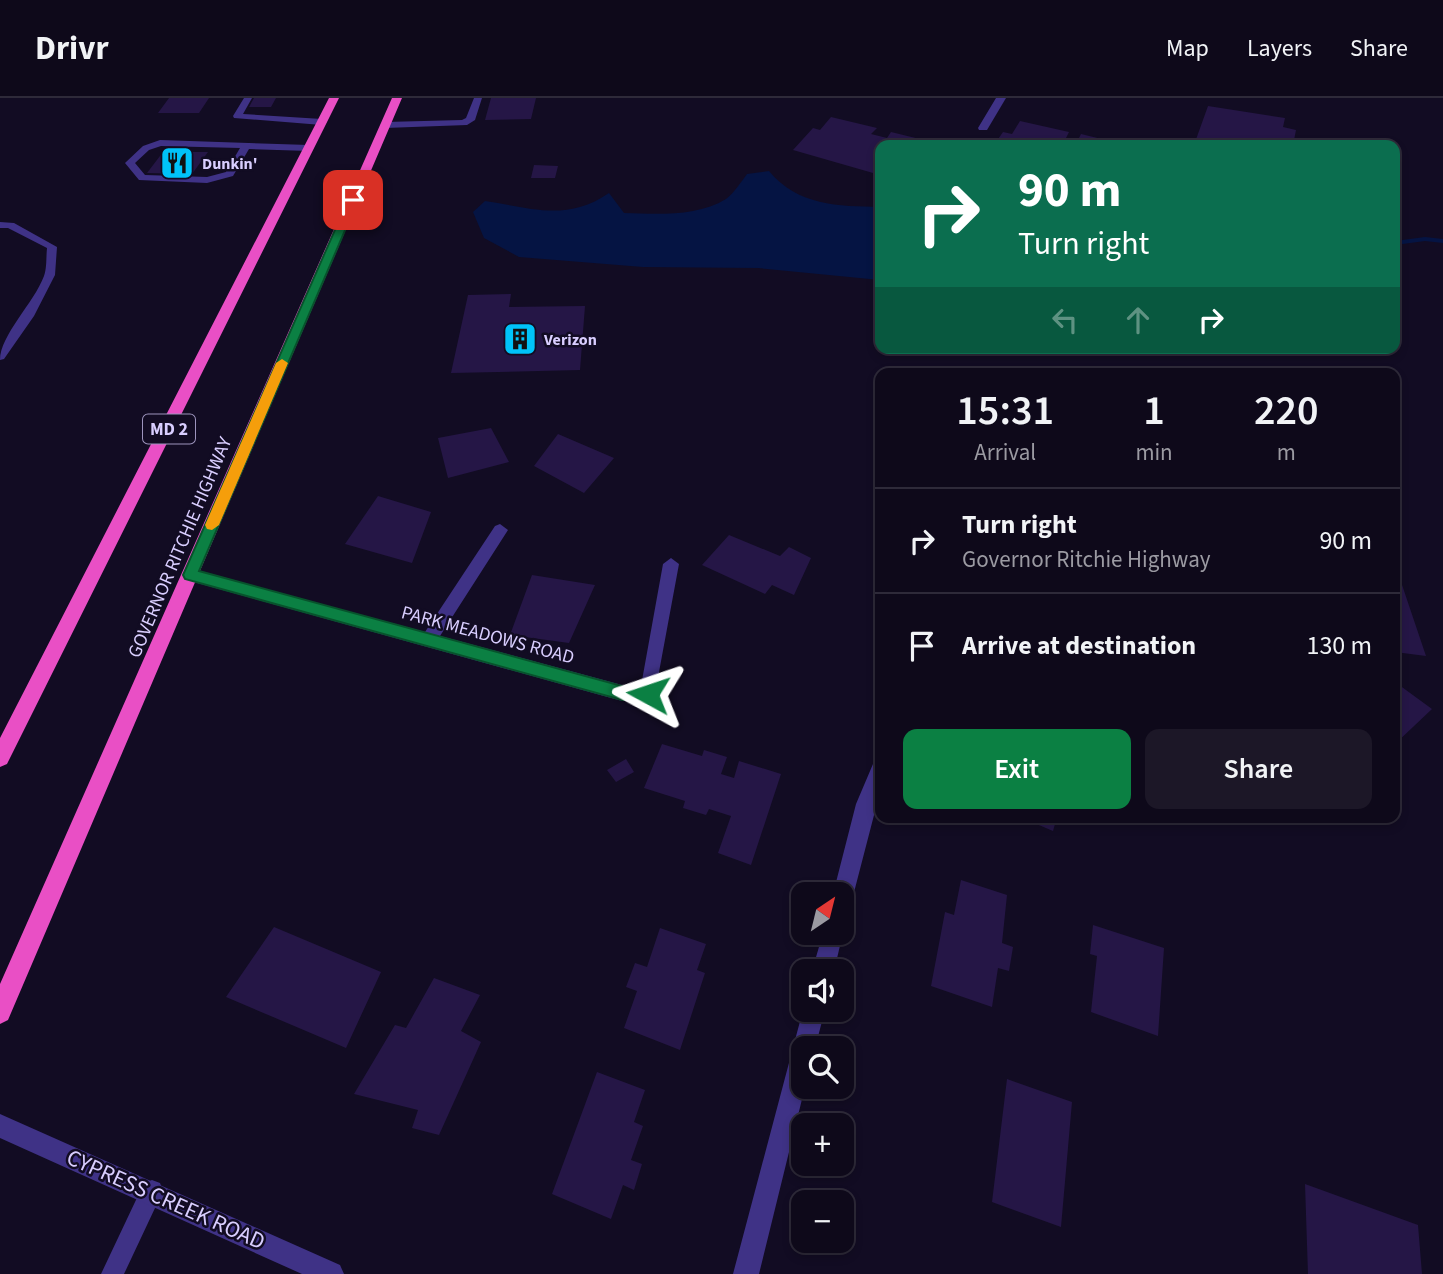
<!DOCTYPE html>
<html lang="en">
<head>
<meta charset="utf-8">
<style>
  body { margin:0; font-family:"Source Sans 3",sans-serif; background:#1c1727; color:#f1f3f6; height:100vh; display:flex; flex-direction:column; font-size:26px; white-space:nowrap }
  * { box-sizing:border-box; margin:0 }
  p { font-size:23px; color:#9b9aa2 }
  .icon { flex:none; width:38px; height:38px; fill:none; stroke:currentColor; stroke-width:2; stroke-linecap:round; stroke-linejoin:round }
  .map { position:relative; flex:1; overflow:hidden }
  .panel { position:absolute; left:875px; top:270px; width:525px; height:455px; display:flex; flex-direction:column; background:#0e091a; border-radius:14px; box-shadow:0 4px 10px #0003,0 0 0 2px #2e2a39 }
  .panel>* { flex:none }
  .guide { position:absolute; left:875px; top:42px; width:525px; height:214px; border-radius:14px; box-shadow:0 4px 10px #0003,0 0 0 2px #2e2a39; background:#0b6e4f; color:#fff; overflow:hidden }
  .needle { width:46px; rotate:35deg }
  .tools { position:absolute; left:791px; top:784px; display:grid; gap:14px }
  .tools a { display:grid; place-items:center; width:63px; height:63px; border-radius:14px; background:#0e091a; box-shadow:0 4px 10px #0003,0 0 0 2px #2e2a39; font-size:35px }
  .pin { position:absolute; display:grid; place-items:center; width:60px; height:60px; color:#fff; margin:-30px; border-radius:14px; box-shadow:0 4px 10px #0006 }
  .me { position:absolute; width:77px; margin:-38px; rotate:275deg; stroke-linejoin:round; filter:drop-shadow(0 0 5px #0008) }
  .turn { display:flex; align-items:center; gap:24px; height:147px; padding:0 28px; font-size:32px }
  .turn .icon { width:91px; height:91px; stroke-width:2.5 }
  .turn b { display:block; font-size:49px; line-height:60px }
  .lanes { display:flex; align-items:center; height:66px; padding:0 28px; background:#0003; justify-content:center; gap:35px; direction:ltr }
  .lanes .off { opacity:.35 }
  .eta { display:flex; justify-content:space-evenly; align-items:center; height:119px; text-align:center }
  .eta b { font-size:42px; font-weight:600; line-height:49px }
  .cta { display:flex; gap:14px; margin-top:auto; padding:14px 28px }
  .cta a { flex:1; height:80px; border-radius:14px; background:#0b8043; color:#fff; font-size:28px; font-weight:600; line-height:80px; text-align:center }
  .cta a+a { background:#1c1727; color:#f1f3f6 }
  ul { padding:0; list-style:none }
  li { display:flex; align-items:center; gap:21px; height:105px; padding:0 28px; border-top:2px solid #2e2a39 }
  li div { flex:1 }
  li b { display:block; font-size:26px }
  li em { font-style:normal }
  header { display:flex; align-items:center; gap:42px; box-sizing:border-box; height:98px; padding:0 35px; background:#0e091a; border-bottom:2px solid #2e2a39 }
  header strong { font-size:33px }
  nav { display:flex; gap:38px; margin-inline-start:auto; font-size:24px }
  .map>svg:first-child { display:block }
  .water { fill:#051443 }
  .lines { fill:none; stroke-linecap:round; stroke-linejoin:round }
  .stream { fill:#051443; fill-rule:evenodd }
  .building { fill:#251646 }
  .service { fill:#3f3286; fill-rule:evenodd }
  .minor { fill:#3f3286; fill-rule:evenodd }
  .trunk { fill:#e94fc5; fill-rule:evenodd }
  .route { fill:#0b8043; stroke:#07532c; stroke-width:2 }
  .slow { fill:#f59e0b }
  .labels { text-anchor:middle; stroke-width:5; stroke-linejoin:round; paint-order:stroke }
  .far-poi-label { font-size:16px; font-weight:bold; fill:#d9ceff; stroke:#120c23; text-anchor:start }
  .shield { fill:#120c23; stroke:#9d94bd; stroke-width:2 }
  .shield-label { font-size:18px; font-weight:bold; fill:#d9ceff }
  .street-label { font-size:19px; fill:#d9ceff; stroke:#120c23 }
  .near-street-label { font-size:23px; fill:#d9ceff; stroke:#120c23 }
</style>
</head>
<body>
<header>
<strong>Drivr</strong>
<nav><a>Map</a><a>Layers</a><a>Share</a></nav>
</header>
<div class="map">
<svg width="1443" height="1176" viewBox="0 0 1443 1176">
  <rect width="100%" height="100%" fill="#120c23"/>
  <path class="water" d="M 769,73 C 798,108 838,108 880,109 L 880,182 L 758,170 L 643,169 L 519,159 L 484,140 L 473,114 L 485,103 C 531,110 567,124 609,95 L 624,115 C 657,116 697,119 726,101 C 734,95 741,84 747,76 Z"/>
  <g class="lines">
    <path class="stream" d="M 1425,139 L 1443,141 L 1443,145 L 1425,143 L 1395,147 L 1395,143 Z"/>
  </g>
  <path class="building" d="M 169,0 L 209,0 L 199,15 L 158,15 Z
    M 254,0 L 276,0 L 271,9 L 249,9 Z
    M 491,0 L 536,0 L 531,21 L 485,22 Z
    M 1208,8 L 1285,20 L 1283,29 L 1296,32 L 1293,47 L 1194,47 Z
    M 831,19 L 877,30 L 871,36 L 887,40 L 891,34 L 936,45 L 880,47 L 880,77 L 793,52 L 813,30 L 820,32 Z
    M 1020,23 L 1069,34 L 1066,40 L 1078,42 L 1081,36 L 1126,47 L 994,47 L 1003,34 L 1012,36 Z
    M 163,54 L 208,54 L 192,76 L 147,75 Z
    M 534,67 L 558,68 L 555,80 L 531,80 Z
    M 511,196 L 509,209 L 585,208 L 580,272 L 451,275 L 468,197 Z
    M 491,330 L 509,364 L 448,380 L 438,340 Z
    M 558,336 L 614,360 L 584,395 L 534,368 Z
    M 378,398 L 431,414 L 412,465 L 345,446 Z
    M 729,437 L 780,458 L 789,449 L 811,460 L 794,497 L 772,487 L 765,496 L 702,467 Z
    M 532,477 L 595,487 L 569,545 L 510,537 Z
    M 1395,477 L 1399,478 L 1426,558 L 1395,554 Z
    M 1395,584 L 1432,611 L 1395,646 Z
    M 662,646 L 702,658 L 704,652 L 727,659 L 721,676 L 734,680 L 739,663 L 781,676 L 751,767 L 718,755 L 731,718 L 709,711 L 706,717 L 683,710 L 685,703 L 644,690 Z
    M 626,661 L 634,674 L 616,684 L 607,672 Z
    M 1020,719 L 1057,719 L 1053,733 Z
    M 961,782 L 1007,797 L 1002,845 L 1013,849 L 1009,873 L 998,870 L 992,909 L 931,888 L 945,814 L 954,817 Z
    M 1093,827 L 1164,850 L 1158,938 L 1091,914 L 1097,858 L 1090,856 Z
    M 274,829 L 381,874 L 346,950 L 226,899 Z
    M 660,830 L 706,846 L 697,872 L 705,875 L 680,952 L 624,930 L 637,893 L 626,889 L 635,865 L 647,869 Z
    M 434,880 L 480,897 L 461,933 L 481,944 L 439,1037 L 412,1030 L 418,1012 L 354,996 L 395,927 L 406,930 Z
    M 597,974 L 645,992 L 634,1024 L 643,1028 L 631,1062 L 642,1066 L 634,1092 L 623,1087 L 611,1121 L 552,1096 Z
    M 1007,981 L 1072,1004 L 1061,1129 L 992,1104 Z
    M 1305,1086 L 1418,1127 L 1422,1176 L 1308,1176 Z"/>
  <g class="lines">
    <path class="service" d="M 244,0 L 252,0 L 243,16 L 322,21 L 327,24 L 322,27 L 234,20 L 233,18 Z
      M 474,0 L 482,0 L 475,22 L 467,27 L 385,30 L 380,27 L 385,24 L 462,22 L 466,20 Z
      M 160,42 L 309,47 L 314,50 L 309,53 L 249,51 L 233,78 L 207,85 L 139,82 L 125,65 L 143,48 ZM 161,48 L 240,50 L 226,74 L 207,79 L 145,77 L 135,65 L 149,52 Z
      M 0,124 L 14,125 L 57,149 L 55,177 L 34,218 L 4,261 L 0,262 C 0,237 34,205 44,178 C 47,170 46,159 47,150 L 8,130 L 0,130 Z
      M 152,1082 L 160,1085 L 163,1093 L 124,1176 L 101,1176 L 144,1085 Z"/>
    <path class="minor" d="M 996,0 L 1006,0 L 987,32 L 979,32 L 978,30 Z
      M 500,426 L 508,432 L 440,538 L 622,587 L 641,588 L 663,466 L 671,460 L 679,466 L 654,601 L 622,603 L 190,483 L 182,477 L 190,471 L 425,534 L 495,428 Z
      M 880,664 L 880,694 L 852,802 L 849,809 L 842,812 L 842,796 L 833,796 L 856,706 L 873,666 Z
      M 842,831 L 843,835 L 834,873 L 812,873 L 823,835 L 842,835 Z
      M 803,912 L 825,912 L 815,950 L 803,950 L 805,989 L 759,1176 L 733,1176 Z
      M 0,1016 L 340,1167 L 344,1176 L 302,1176 L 0,1040 Z"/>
    <path class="trunk" d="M 329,0 L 339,0 L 7,666 L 0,669 L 0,640 Z
      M 392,0 L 402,0 L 8,922 L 0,926 L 0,886 Z"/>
  </g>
  <path class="route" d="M 349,100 L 358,102 L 199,473 L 622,588 L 648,589 L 656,596 L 654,601 L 622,602 L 185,481 L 183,477 Z"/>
  <path class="slow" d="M 282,261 L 288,265 L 219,427 L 212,432 L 207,431 L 205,427 L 276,265 Z"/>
  <defs>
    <symbol id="restaurant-square" viewBox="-11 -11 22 22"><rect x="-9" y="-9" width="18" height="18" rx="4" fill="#00c3f9" stroke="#120c23"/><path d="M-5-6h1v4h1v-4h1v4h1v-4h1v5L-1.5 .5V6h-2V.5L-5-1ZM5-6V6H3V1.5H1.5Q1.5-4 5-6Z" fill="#111"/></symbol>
    <symbol id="building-square" viewBox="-11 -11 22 22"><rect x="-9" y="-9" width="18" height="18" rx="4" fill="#00c3f9" stroke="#120c23"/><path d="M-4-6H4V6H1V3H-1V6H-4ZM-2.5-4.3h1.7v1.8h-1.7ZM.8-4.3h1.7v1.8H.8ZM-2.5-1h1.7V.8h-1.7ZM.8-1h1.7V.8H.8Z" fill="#111"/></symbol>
  </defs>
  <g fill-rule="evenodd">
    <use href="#restaurant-square" x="158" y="46" width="38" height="38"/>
    <use href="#building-square" x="501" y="222" width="38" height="38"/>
  </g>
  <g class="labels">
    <g class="far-poi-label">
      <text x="202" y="71">Dunkin'</text>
      <text x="544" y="247">Verizon</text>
    </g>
    <rect class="shield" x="143" y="316.5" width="52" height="29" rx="5"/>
    <g class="shield-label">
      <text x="169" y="337">MD 2</text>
    </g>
    <g class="street-label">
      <text transform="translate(179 449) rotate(-67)" y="7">GOVERNOR RITCHIE HIGHWAY</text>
      <text transform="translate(488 536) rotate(15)" y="7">PARK MEADOWS ROAD</text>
    </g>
    <g class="near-street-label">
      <text transform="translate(166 1101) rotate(24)" y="8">CYPRESS CREEK ROAD</text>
    </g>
  </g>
</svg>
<div class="tools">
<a><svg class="needle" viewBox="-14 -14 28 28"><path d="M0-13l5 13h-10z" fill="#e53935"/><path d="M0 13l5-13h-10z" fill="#9b9aa2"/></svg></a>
<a><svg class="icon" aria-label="sound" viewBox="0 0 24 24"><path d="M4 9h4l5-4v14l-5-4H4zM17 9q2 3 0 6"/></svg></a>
<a><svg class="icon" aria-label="search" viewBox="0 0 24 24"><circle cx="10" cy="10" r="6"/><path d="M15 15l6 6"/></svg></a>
<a>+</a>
<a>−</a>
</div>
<div class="pin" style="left:353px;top:102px;background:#d93025"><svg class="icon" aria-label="arrive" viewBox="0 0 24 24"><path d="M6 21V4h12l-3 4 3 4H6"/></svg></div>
<svg class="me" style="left:648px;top:596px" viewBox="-20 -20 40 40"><path d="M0-17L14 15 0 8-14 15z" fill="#0b8043" stroke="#fff" stroke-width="4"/></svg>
<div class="guide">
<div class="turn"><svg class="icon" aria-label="right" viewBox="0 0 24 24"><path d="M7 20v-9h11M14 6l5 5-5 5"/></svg><div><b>90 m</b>Turn right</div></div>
<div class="lanes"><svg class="icon off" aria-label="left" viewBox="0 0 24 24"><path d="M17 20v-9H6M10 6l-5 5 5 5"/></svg><svg class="icon off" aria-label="ahead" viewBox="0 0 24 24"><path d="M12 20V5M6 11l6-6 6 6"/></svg><svg class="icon" aria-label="right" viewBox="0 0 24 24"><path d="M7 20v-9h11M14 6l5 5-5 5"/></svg></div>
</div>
<section class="panel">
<div class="eta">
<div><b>15:31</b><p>Arrival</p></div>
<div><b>1</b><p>min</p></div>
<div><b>220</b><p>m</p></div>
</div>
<ul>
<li><svg class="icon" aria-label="right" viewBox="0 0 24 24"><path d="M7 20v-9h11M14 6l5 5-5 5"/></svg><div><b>Turn right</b><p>Governor Ritchie Highway</p></div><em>90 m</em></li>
<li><svg class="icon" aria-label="arrive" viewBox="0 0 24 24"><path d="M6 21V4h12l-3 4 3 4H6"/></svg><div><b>Arrive at destination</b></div><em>130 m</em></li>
</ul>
<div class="cta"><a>Exit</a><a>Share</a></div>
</section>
</div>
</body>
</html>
